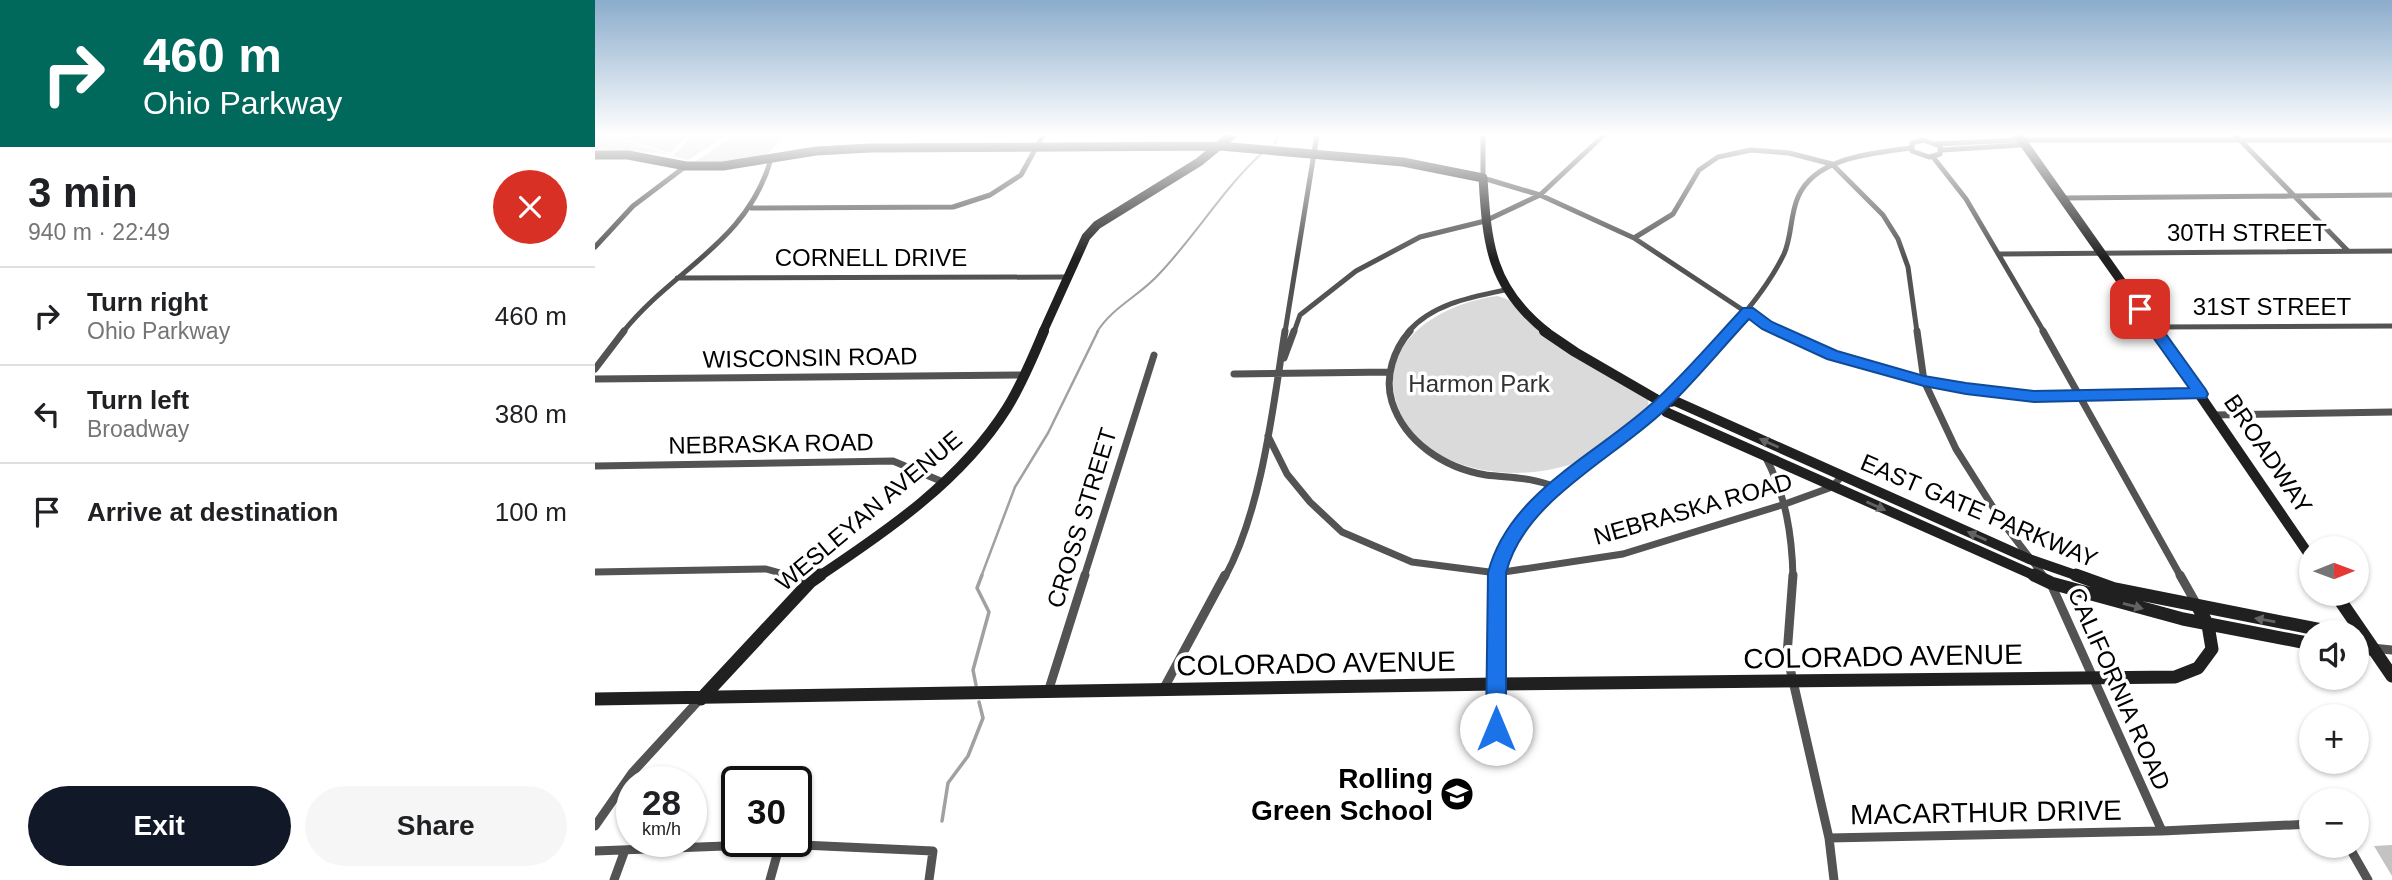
<!DOCTYPE html>
<html lang="en">
<head>
<meta charset="utf-8">
<style>
  body { margin:0; font-family:Helvetica,sans-serif; background:#f6f6f6; color:#202124; height:100vh; display:flex; flex-direction:column; font-size:26px; white-space:nowrap }
  * { box-sizing:border-box; margin:0 }
  p { font-size:23px; color:#757577 }
  .icon { flex:none; width:38px; height:38px; fill:none; stroke:currentColor; stroke-width:2; stroke-linecap:round; stroke-linejoin:round }
  .map { position:relative; flex:1; overflow:hidden }
  .panel { display:flex; flex-direction:column; background:#fff; width:595px }
  .panel>* { flex:none }
  .hud { background:#00695c; color:#fff; overflow:hidden }
  .needle { width:46px; rotate:89deg }
  .fabs { position:absolute; left:1704px; top:536px; display:grid; gap:14px }
  .fabs a { display:grid; place-items:center; width:70px; height:70px; border-radius:50%; background:#fff; box-shadow:0 2px 5px #0004; font-size:35px }
  .speed { position:absolute; left:21px; top:766px; display:flex; gap:14px; font-size:35px; font-weight:700; text-align:center }
  .speed>* { display:grid; place-content:center; width:91px; height:91px; border-radius:50%; background:#fff; box-shadow:0 2px 5px #0004; line-height:1 }
  .speed small { font-size:18px; font-weight:400 }
  .speed .limit { border:4px solid #111; border-radius:10px; background:#fff; color:#111 }
  .pin { position:absolute; display:grid; place-items:center; width:60px; height:60px; color:#fff; margin:-30px; border-radius:14px; box-shadow:0 4px 10px #0006 }
  .me { position:absolute; width:77px; margin:-38px; rotate:0deg; stroke-linejoin:round; filter:drop-shadow(0 0 5px #0008) }
  .turn { display:flex; align-items:center; gap:24px; height:147px; padding:0 28px; font-size:32px }
  .turn .icon { width:91px; height:91px; stroke-width:2.5 }
  .turn b { display:block; font-size:49px; line-height:60px }
  .round { display:grid; place-items:center; flex:none; width:74px; height:74px; border-radius:37px; background:#f6f6f6 }
  .overview { display:flex; align-items:center; justify-content:space-between; height:119px; padding:0 28px }
  h1 { font-size:42px; font-weight:700; line-height:52px }
  .action { display:flex; gap:14px; margin-top:auto; padding:14px 28px }
  .action a { flex:1; height:80px; border-radius:42px; background:#111827; color:#fff; font-size:28px; font-weight:700; line-height:80px; text-align:center }
  .action a+a { background:#f6f6f6; color:#202124 }
  ul { padding:0; list-style:none }
  li { display:flex; align-items:center; gap:21px; height:98px; padding:0 28px; border-top:2px solid #e0e0e0 }
  li div { flex:1 }
  li b { display:block; font-size:26px }
  li em { font-style:normal }
  main { display:flex; flex:1; min-height:0 }
  .map>svg:first-child { display:block }
  .green { fill:#dadada }
  .lines { fill:none; stroke-linecap:round; stroke-linejoin:round }
  .stream-far2 { stroke:#a1a1a1; stroke-width:2 }
  .stream-far1 { stroke:#a1a1a1; stroke-width:2.5 }
  .stream { stroke:#a1a1a1; stroke-width:3.5 }
  .building { fill:#c3c3c3 }
  .street-far2 { stroke:#535353; stroke-width:5 }
  .street-far1 { stroke:#535353; stroke-width:7 }
  .street { stroke:#535353; stroke-width:9 }
  .secondary-far2 { stroke:#202020; stroke-width:9 }
  .secondary-far1 { stroke:#202020; stroke-width:10 }
  .secondary { stroke:#202020; stroke-width:13 }
  .oneway { fill:#636363 }
  .route { fill:#1a73e8; stroke:#114b97; stroke-width:2 }
  .labels { text-anchor:middle; stroke-width:7; stroke-linejoin:round; paint-order:stroke }
  .street-label { font-size:24px; fill:#000; stroke:#fff }
  .park-label { font-size:24px; fill:#313131; stroke:#fff }
  .near-street-label { font-size:28px; fill:#000; stroke:#fff }
  .near-poi-label { font-size:28px; font-weight:bold; fill:#000; stroke:#fff; text-anchor:end }
</style>
</head>
<body>
<main>
<section class="panel">
<div class="hud">
<div class="turn"><svg class="icon" aria-label="right" viewBox="0 0 24 24"><path d="M7 20v-9h11M14 6l5 5-5 5"/></svg><div><b>460 m</b>Ohio Parkway</div></div>
</div>
<div class="overview"><div><h1>3 min</h1><p>940 m · 22:49</p></div><a class="round" style="background:#d93025;color:#fff"><svg class="icon" aria-label="close" viewBox="0 0 24 24"><path d="M6 6l12 12M18 6L6 18"/></svg></a></div>
<ul>
<li><svg class="icon" aria-label="right" viewBox="0 0 24 24"><path d="M7 20v-9h11M14 6l5 5-5 5"/></svg><div><b>Turn right</b><p>Ohio Parkway</p></div><em>460 m</em></li>
<li><svg class="icon" aria-label="left" viewBox="0 0 24 24"><path d="M17 20v-9H6M10 6l-5 5 5 5"/></svg><div><b>Turn left</b><p>Broadway</p></div><em>380 m</em></li>
<li><svg class="icon" aria-label="arrive" viewBox="0 0 24 24"><path d="M6 21V4h12l-3 4 3 4H6"/></svg><div><b>Arrive at destination</b></div><em>100 m</em></li>
</ul>
<div class="action"><a>Exit</a><a>Share</a></div>
</section>
<div class="map">
<svg width="1797" height="880" viewBox="0 0 1797 880">
  <rect width="100%" height="100%" fill="#fff"/>
  <path class="green" d="M 0,135 L 8,135 L 75,154 L 0,149 Z
    M 12,135 L 93,135 L 76,153 Z
    M 98,135 L 133,135 L 93,160 L 78,156 Z
    M 141,135 L 189,135 L 172,155 L 131,162 L 101,161 Z
    M 903,296 L 914,300 L 951,336 L 1053,400 L 1054,408 C 1032,427 1009,451 982,462 C 926,484 835,475 806,414 C 774,346 844,303 903,296 Z"/>
  <g class="lines">
    <path class="stream-far2" d="M 680,144 L 682,135
      M 502,332 C 517,307 546,295 565,273 C 601,235 628,189 667,153"/>
    <path class="stream-far1" d="M 386,577 L 420,487 L 453,433 L 503,331"/>
    <path class="stream" d="M 381,685 L 378,670 L 394,612 L 382,588 L 387,575
      M 347,821 L 353,783 L 373,756 L 388,718 L 384,702"/>
  </g>
  <path class="building" d="M 1797,845 L 1797,876 L 1779,846 Z"/>
  <g class="lines">
    <path class="street-far2" d="M 888,135 L 888,178 L 945,195 L 1039,238 L 1172,326 L 1186,332
      M 1640,135 L 1753,251
      M 1328,140 L 1345,146 L 1345,154 L 1334,157 L 1317,151 L 1317,143 Z
      M 1341,144 L 1421,140 L 1797,140
      M 1347,150 L 1426,145 L 1427,142
      M 1338,157 L 1371,199 L 1449,332
      M 1467,198 L 1797,195
      M 156,208 L 358,207 L 395,195 L 426,175 L 448,135
      M 1039,238 L 1078,214 L 1104,170 L 1123,157 L 1156,150 L 1194,153 L 1237,164 L 1288,215 L 1303,239 L 1313,267 L 1322,332
      M 0,247 L 38,206 L 91,166
      M 1405,254 L 1797,251
      M 82,278 L 471,277
      M 1558,327 L 1797,326
      M 28,332 C 78,269 152,243 176,159
      M 690,332 L 722,135
      M 699,332 L 705,315 L 761,271 L 825,237 L 890,221 L 945,195 L 1009,135
      M 813,332 C 837,304 876,297 910,290
      M 1133,332 C 1154,309 1175,283 1189,254 C 1197,236 1195,215 1203,197 C 1220,157 1279,153 1316,148"/>
    <path class="street-far1" d="M 815,331 C 799,349 789,377 797,402 C 810,442 849,468 891,475 C 915,478 937,477 960,487
      M 1182,331 C 1263,367 1351,391 1440,396 C 1494,399 1550,395 1605,394
      M 1322,331 L 1329,381 L 1361,449 L 1408,523 L 1448,575
      M 1448,331 L 1586,577
      M 689,358 L 699,331
      M 0,369 L 29,331
      M 639,374 L 795,372
      M 0,379 L 430,375
      M 1618,415 L 1797,412
      M 673,436 L 692,474 L 715,502 L 747,532 L 817,562 L 902,573 L 1028,554 L 1190,504 L 1237,487 L 1247,476
      M 1171,458 C 1191,496 1197,535 1198,577
      M 0,466 L 298,461 L 348,482
      M 0,572 L 171,569 L 200,577
      M 489,577 L 559,355
      M 630,577 C 667,509 678,407 690,331
      M 902,577 C 908,508 998,464 1045,423 C 1077,395 1107,363 1135,331"/>
    <path class="street" d="M 194,575 L 215,581
      M 1198,575 L 1192,655 L 1234,838 L 1239,880
      M 1585,575 L 1602,605
      M 1456,584 L 1567,831
      M 1777,648 L 1797,650
      M 569,688 L 630,575
      M 453,692 L 490,575
      M 901,751 L 902,575
      M 0,826 L 37,773 L 105,699
      M 1234,838 L 1567,831 L 1717,824
      M 1753,845 L 1773,880
      M 0,851 L 185,844 L 338,851 L 334,880
      M 19,880 L 30,850
      M 175,880 L 185,844"/>
    <path class="secondary-far2" d="M 1423,135 L 1562,332
      M 0,155 L 33,155 L 91,166 L 128,166 L 221,151 L 275,148 L 625,146 L 808,162 L 888,178 C 892,245 896,288 952,332
      M 448,332 L 491,237 L 502,225 L 604,162 L 637,135"/>
    <path class="secondary-far1" d="M 949,331 L 980,352 L 1068,403 L 1071,412 L 1443,577
      M 1561,331 L 1717,559
      M 1068,403 L 1080,401 L 1434,559 L 1486,577
      M 223,577 C 292,531 367,480 412,408 C 427,384 438,357 449,331"/>
    <path class="secondary" d="M 1439,575 L 1456,583 L 1588,619 L 1717,644
      M 1481,575 L 1520,589 L 1737,632
      M 1740,593 L 1797,676
      M 1762,652 L 1777,648
      M 0,699 L 901,684 L 1580,677 L 1603,668 L 1617,649 L 1613,625 L 1603,607
      M 106,699 L 215,582 L 225,575"/>
  </g>
  <defs><path id="oneway-solid" d="M-6-.8H1V-3.2L6.5 0L1 3.2V.8H-6Z" transform="scale(1.75)"/></defs>
  <g class="oneway">
    <use href="#oneway-solid" transform="translate(1174 443) rotate(-156)"/>
    <use href="#oneway-solid" transform="translate(1281 506) rotate(24)"/>
    <use href="#oneway-solid" transform="translate(1382 536) rotate(-156)"/>
    <use href="#oneway-solid" transform="translate(1538 606) rotate(15)"/>
    <use href="#oneway-solid" transform="translate(1670 620) rotate(-170)"/>
  </g>
  <linearGradient id="sky" x2="0" y2="1"><stop stop-color="#8baccc"/><stop offset="0.52" stop-color="#fff"/><stop offset="1" stop-color="#fff" stop-opacity="0"/></linearGradient>
  <rect width="1797" height="258" fill="url(#sky)"/>
  <path class="route" d="M 1545,304 L 1550,305 L 1611,390 L 1613,394 L 1611,398 L 1439,402 L 1371,394 L 1329,386 L 1232,359 L 1167,329 L 1154,319 C 1127,348 1102,379 1074,406 C 1023,457 929,499 911,573 L 911,729 L 908,736 L 901,738 L 894,736 L 891,729 L 893,573 C 914,490 1006,453 1063,398 C 1093,370 1120,338 1148,308 L 1158,308 L 1177,322 L 1242,351 L 1329,376 L 1371,383 L 1439,391 L 1594,388 L 1538,309 Z"/>
  <defs>
    <symbol id="school-disc" viewBox="-11 -11 22 22"><circle r="9.5" fill="#000" stroke="#fff"/><path d="M0-5L7-2L0 1L-7-2ZM-4 1L0 2.5L4 1V4Q0 6-4 4Z" fill="#fff"/></symbol>
  </defs>
  <g fill-rule="evenodd">
    <use href="#school-disc" x="843" y="775" width="38" height="38"/>
  </g>
  <g class="labels">
    <g class="street-label">
      <text x="1652" y="241">30TH STREET</text>
      <text x="276" y="266">CORNELL DRIVE</text>
      <text x="1677" y="315">31ST STREET</text>
      <text transform="translate(215 358) rotate(-1)" y="8">WISCONSIN ROAD</text>
      <text transform="translate(176 444) rotate(-1)" y="8">NEBRASKA ROAD</text>
      <text transform="translate(1673 454) rotate(56)" y="8">BROADWAY</text>
      <text transform="translate(1098 509) rotate(-16)" y="8">NEBRASKA ROAD</text>
      <text transform="translate(274 511) rotate(-40)" y="8">WESLEYAN AVENUE</text>
      <text transform="translate(1384 511) rotate(23)" y="8">EAST GATE PARKWAY</text>
      <text transform="translate(487 518) rotate(-73)" y="8">CROSS STREET</text>
      <text transform="translate(1524 689) rotate(66)" y="8">CALIFORNIA ROAD</text>
    </g>
    <g class="park-label">
      <text x="884" y="392">Harmon Park</text>
    </g>
    <g class="near-street-label">
      <text transform="translate(1288 656) rotate(-1)" y="10">COLORADO AVENUE</text>
      <text transform="translate(721 663) rotate(-1)" y="10">COLORADO AVENUE</text>
      <text transform="translate(1391 812) rotate(-1)" y="10">MACARTHUR DRIVE</text>
    </g>
    <g class="near-poi-label">
      <text x="838" y="788">Rolling<tspan x="838" dy="32">Green School</tspan></text>
    </g>
  </g>
</svg>
<div class="fabs">
<a><svg class="needle" viewBox="-14 -14 28 28"><path d="M0-13l5 13h-10z" fill="#e53935"/><path d="M0 13l5-13h-10z" fill="#757577"/></svg></a>
<a><svg class="icon" aria-label="sound" viewBox="0 0 24 24"><path d="M4 9h4l5-4v14l-5-4H4zM17 9q2 3 0 6"/></svg></a>
<a>+</a>
<a>−</a>
</div>
<div class="speed"><div>28<small>km/h</small></div><div class="limit">30</div></div>
<div class="pin" style="left:1545px;top:309px;background:#d93025"><svg class="icon" aria-label="arrive" viewBox="0 0 24 24"><path d="M6 21V4h12l-3 4 3 4H6"/></svg></div>
<svg class="me" style="left:901px;top:729px" viewBox="-20 -20 40 40"><circle r="19" fill="#fff"/><path d="M0-13L10 11 0 6-10 11z" fill="#1a73e8"/></svg>
</div>
</main>
</body>
</html>
